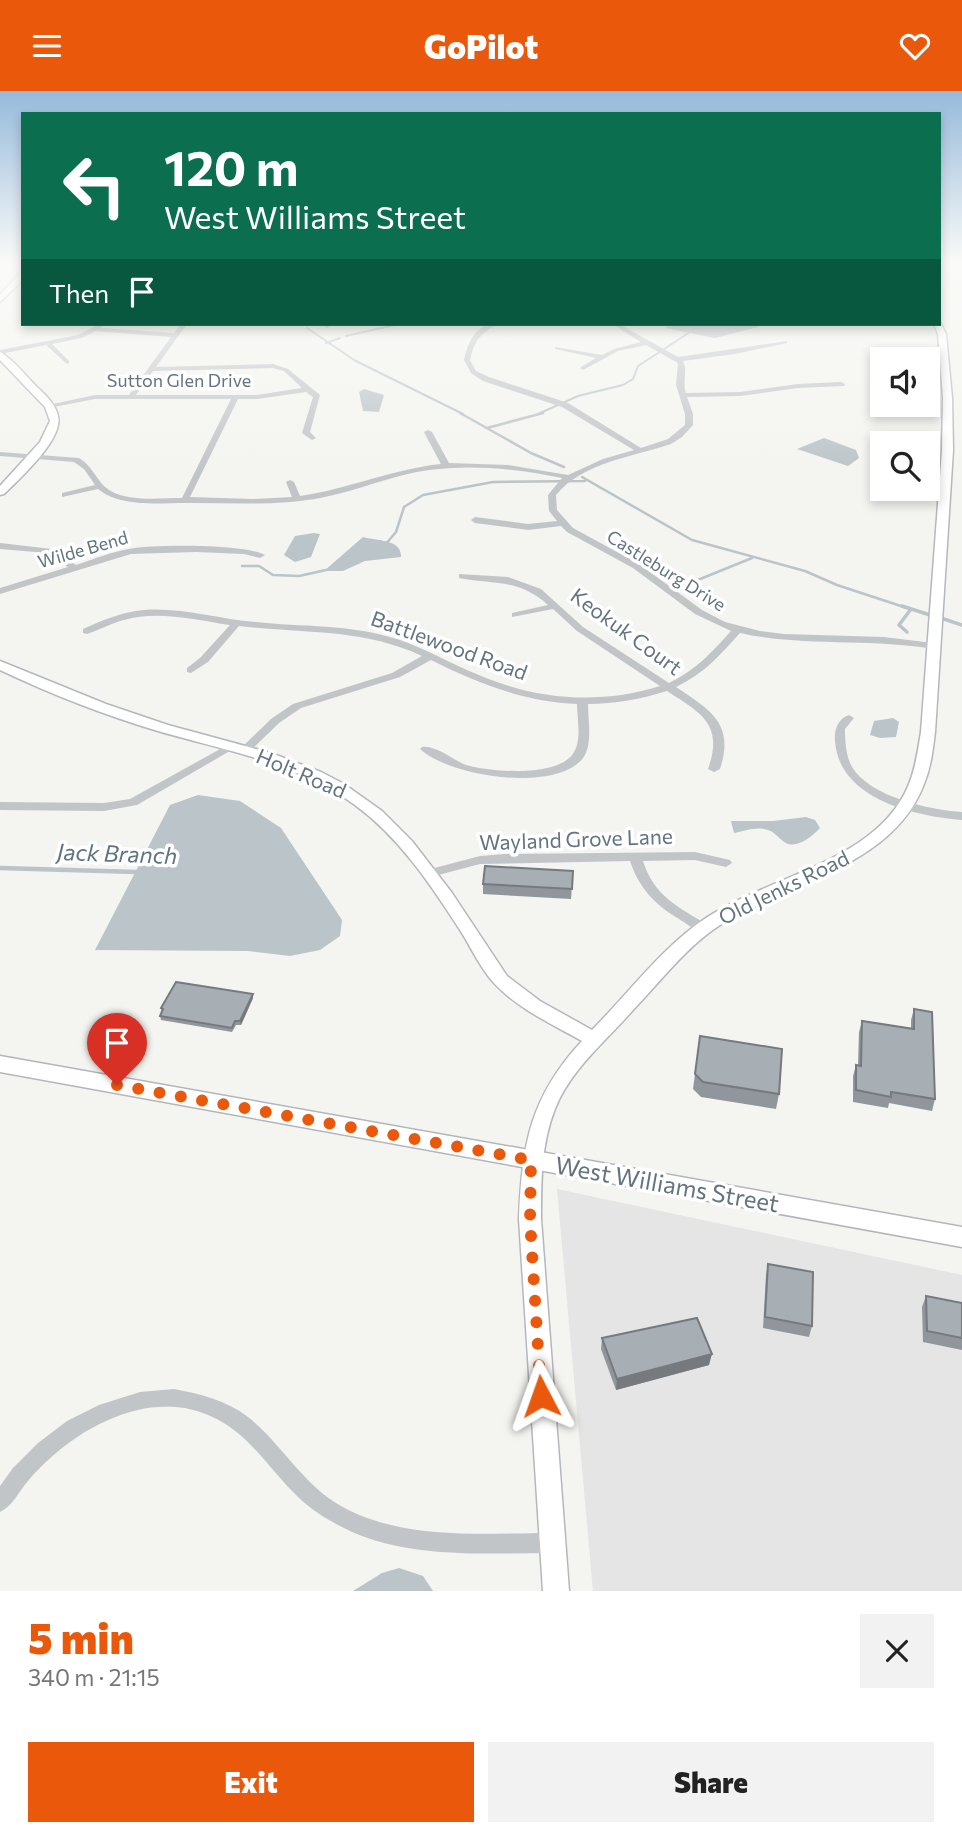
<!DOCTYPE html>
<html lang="en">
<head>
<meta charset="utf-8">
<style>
  body { margin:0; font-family:Commissioner,sans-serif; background:#f2f2f2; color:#222; height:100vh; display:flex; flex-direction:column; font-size:26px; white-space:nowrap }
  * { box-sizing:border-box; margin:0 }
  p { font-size:23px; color:#767676 }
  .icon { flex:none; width:38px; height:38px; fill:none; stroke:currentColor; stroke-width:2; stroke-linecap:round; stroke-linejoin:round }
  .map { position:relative; height:1500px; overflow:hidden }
  .drawer { display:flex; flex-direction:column; background:#fff; flex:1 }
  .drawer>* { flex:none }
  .guide { position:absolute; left:21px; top:21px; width:920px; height:214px; border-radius:0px; box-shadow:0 4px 10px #0003; background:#0b6e4f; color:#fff; overflow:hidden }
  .buttons { position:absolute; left:870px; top:256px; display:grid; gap:14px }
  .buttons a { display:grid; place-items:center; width:70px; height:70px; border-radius:0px; background:#fff; box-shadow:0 4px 10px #0003; font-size:35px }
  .pin { position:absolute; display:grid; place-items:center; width:60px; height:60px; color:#fff; margin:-72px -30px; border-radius:50% 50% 50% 0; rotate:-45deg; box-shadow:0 0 7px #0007 }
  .pin .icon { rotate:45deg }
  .me { position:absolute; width:77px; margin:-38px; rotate:356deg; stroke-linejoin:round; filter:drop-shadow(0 0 5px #0008) }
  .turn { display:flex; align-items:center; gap:24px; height:147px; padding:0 28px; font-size:32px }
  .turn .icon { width:91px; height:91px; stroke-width:2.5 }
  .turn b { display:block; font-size:49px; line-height:60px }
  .then { display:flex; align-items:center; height:66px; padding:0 28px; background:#0003; gap:14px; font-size:26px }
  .round { display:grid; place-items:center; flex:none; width:74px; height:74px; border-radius:0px; background:#f2f2f2 }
  .overview { display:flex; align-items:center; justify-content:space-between; height:119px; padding:0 28px }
  h1 { font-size:42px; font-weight:800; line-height:52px; color:#ea580c }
  .button { display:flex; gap:14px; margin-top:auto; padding:14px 28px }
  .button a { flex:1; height:80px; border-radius:0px; background:#ea580c; color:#fff; font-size:28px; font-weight:800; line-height:80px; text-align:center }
  .button a+a { background:#f2f2f2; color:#222 }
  header { display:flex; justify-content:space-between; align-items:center; height:91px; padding:0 28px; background:#ea580c; color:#fff; font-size:32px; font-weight:800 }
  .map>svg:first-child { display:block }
  .built { fill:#e4e5e4 }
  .water { fill:#bbc4c8 }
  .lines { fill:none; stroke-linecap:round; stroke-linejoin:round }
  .stream-far3 { stroke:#bbc4c8; stroke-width:2 }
  .stream-far2 { stroke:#bbc4c8; stroke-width:2.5 }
  .stream-far1 { stroke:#bbc4c8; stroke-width:3.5 }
  .stream { stroke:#bbc4c8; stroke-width:4.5 }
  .secondary-casing { stroke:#b4b8bc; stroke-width:3 }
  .primary-casing { stroke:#b2b6ba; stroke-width:3 }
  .street { fill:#c2c5c8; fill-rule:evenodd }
  .secondary { fill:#fff; fill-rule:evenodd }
  .primary { fill:#fff; fill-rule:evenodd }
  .wall { fill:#90969b }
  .shaded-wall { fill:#767a7e }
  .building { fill:#a8afb4; stroke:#767a7e; stroke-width:2 }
  .route { stroke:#ea580c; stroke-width:12; stroke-dasharray:0 21.6 }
  .labels { text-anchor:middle; stroke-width:7; stroke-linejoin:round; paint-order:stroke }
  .far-street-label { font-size:18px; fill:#647380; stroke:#fff }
  .street-label { font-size:21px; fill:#647380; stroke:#fff }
  .water-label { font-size:23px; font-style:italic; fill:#60747d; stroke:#fff }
  .near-street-label { font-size:24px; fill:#647380; stroke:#fff }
</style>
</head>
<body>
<header><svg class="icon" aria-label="menu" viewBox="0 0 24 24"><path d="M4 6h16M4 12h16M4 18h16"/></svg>GoPilot<svg class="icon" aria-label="heart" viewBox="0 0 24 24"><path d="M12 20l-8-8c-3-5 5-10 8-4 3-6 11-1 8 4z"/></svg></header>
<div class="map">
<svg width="962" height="1500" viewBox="0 0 962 1500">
  <rect width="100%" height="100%" fill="#f4f4f0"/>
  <path class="built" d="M 557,1098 L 962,1184 L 962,1500 L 593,1500 Z"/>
  <path class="water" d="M 674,233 L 757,233 L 758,236 L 715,247 L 665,237 Z
    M 364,298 L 384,304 L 379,321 L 363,320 L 359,301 Z
    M 824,347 L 856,359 L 859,367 L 848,375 L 797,358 Z
    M 314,442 L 320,443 L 311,466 L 295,471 L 284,464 L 295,445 Z
    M 363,446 C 377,450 402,448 401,466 L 365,470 L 343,480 L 324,480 Z
    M 893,627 L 899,631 L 896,646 L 880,647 L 870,644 L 874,630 Z
    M 198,704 L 240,710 L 281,737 L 342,829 L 340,845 L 320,859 L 290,865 L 248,860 L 95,859 L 170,714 Z
    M 806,726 L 815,729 L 820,737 C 813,745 797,758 786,752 C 779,748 775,741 768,739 C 757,735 744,740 734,742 L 731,730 L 773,730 Z
    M 399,1477 L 423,1485 L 433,1500 L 353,1500 L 382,1482 Z"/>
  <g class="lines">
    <path class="stream-far3" d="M 307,237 L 354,269 L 463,323
      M 346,245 L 399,233
      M 326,252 L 340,247
      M 538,323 L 578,305 L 623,294 L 633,288 L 638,275 L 690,241"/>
    <path class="stream-far2" d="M 460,322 L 531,362 L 564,376
      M 487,337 L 543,322
      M 582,386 L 692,449 L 805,480 L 837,494 L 907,517
      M 385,454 L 396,441 L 404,416 L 423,404 L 493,391 L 585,390
      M 242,475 L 259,475 L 273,484 L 299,485 L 326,479
      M 683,495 L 752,467"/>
    <path class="stream-far1" d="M 902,515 L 933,525
      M 941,527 L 962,534
      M 907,541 L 899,534 L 911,518"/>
    <path class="stream" d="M 0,777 L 137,781"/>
    <defs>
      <path id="secondary" d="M 20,182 L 23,182 L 23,189 L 0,211 L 0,204 Z
        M 940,231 L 946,243 L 952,307 L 953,359 L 935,641 C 933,658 931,676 924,693 C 892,777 787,791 720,834 C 686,856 661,890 633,919 C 606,950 570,979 555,1018 C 541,1053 541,1091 541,1128 L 569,1500 L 543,1500 L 519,1128 C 522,1054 530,1006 582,950 C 552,933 518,918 494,892 C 480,877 471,856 460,839 C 431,794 399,746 355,714 C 297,671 226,660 158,640 C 104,624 51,603 0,579 L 0,570 L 106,613 L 168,634 L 271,662 L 321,681 L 344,693 L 382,720 L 412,750 L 452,802 L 507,885 L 540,910 L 592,939 C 629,902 662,856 706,827 C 768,785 878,771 909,693 C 916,676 918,658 921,641 L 942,359 L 943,307 L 938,243 L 934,233 Z
        M 0,261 C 13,268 25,284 36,295 C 44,303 56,313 58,325 C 64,348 19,388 4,403 L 0,404 L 0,395 L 40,351 L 50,330 L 45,316 L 0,269 Z"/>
      <path id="primary" d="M 0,965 L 962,1136 L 962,1156 L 0,981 Z"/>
    </defs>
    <use href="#secondary" class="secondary-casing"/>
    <use href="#primary" class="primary-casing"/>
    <path class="street" d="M 99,233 L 106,233 L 100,237 L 174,242 L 181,233 L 187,233 L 156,276 L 273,273 L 288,278 L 320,304 L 310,341 L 316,347 L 312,349 L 302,342 L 313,306 L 306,301 L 257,308 L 238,308 L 190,406 L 252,408 L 292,406 L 286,391 L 290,389 L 294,391 L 300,405 C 348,398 393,378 441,373 L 426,345 L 424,341 L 428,339 L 432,341 L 449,372 L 508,374 L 568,384 L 603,368 L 634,359 L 562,316 L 483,290 L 471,282 L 464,269 C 468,251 476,232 497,233 C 480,244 475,248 470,269 L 476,280 L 489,286 L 568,312 L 641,357 L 668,348 L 685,334 L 685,323 L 676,294 L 678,272 L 646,254 L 618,260 L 583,279 L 580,277 L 581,276 L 596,267 L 555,258 L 555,256 L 602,264 L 614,258 L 641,251 L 612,233 L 619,233 L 678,266 L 787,250 L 787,252 L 735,263 L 683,270 C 688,280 682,291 686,302 L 740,301 L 798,293 L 841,291 L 845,293 L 844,295 L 798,297 L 740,305 L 687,306 L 693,323 L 693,334 L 682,346 L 671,353 C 633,366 583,371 556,404 L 557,419 L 573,437 L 639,473 L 702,519 L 725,531 L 760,540 L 784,543 L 884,546 L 933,552 L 938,555 L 933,558 C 869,547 803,556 740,542 C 717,567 706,581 676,596 C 710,619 735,632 720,678 L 714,681 L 708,678 C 724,633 701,622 667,600 C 641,608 615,613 588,613 C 588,630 593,653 583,667 C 556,702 450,686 420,658 L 422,656 C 436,654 453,669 466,674 C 490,681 560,687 574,661 C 582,648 577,627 577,613 C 524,611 477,592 431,569 L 400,586 L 301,617 L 279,632 L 249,661 L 241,661 L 239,659 L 241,657 L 271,628 L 293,613 L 392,582 L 422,565 C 361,537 305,543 239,535 L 208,571 L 191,582 L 187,581 L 187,577 L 200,567 L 230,534 C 195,529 158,519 124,529 C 111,532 100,539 87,543 L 83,542 L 83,538 C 103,529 122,521 144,519 C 181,516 218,528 255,531 C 302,536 350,533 397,548 C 425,557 451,573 479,584 C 537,609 600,614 660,595 L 577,540 L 553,518 L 512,526 L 512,522 L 548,514 C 518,487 494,494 459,487 L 459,483 L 508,486 L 541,498 L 583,536 L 669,592 C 697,578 710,563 731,540 L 695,523 L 633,477 L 567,441 L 561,435 L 528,439 L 475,432 L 471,429 L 475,426 L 528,433 L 557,430 L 549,420 L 548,404 L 562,387 C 518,378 473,373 429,379 C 392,384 357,400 320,407 C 277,415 235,412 192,412 C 163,411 123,418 98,398 L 62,406 L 62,402 L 95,394 L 84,378 L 74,371 L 0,365 L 0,361 L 79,367 C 91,374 95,386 105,396 C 123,412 160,407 182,407 L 231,308 L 95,308 L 48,317 L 44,315 L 95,304 L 129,304 L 171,246 L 95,240 L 82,247 L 52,253 L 69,270 L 69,272 L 67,273 L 46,254 L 0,263 L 0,259 L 78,244 ZM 273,277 L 284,280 L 302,297 L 257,304 L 136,304 L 153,280 Z
      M 320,233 L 328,233 L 330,235 L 327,237 Z
      M 0,452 L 52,458 L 76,474 C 94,468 111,461 129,458 C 153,453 246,453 265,464 L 260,467 L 244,463 L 196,461 L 131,463 L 0,503 L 0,497 L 68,476 L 47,462 L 0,458 Z
      M 849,624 L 854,627 L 845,638 C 845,651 846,665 852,676 C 870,706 930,719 962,721 L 962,729 C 914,725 839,708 835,650 C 834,638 838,628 849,624 Z
      M 231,652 L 237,655 L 235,657 L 137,714 L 104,720 L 0,719 L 0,711 L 104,712 L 130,708 Z
      M 695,761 L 730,769 L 732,772 L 726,776 L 695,769 L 643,770 C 654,805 678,816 708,834 L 710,837 L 708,840 L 703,841 C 694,839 687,833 679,828 C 655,814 639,797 630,770 L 480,773 L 427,787 L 421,783 L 423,780 L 480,765 L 505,763 Z
      M 174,1298 C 200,1303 226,1309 248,1326 C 282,1353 303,1394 341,1415 C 403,1450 484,1442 552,1442 L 559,1445 L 562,1452 L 559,1459 L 552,1462 C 487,1462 414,1468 352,1441 C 333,1432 315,1422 299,1407 C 260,1369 243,1329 185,1317 C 170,1315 152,1315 138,1319 C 95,1329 56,1357 28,1390 C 19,1400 13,1415 0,1421 L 0,1395 L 13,1377 L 38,1352 L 67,1330 L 99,1314 L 140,1301 Z"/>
    <use href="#secondary" class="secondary"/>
    <use href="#primary" class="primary"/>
  </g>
  <path class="wall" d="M 573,780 L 571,808 L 483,803 L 483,793 Z
    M 253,903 L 253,907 L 241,934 L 236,934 L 232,941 L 161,929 L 160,925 L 162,921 L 161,917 Z
    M 914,918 L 935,1008 L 932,1020 L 889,1012 L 888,1017 L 853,1011 L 853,985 L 856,974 L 858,974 L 859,941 L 862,930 L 911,938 L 911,929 Z
    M 700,945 L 779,1003 L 776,1018 L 701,1006 L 693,998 Z
    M 768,1173 L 812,1235 L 809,1246 L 763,1237 L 766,1184 Z
    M 926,1205 L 962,1212 L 962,1259 L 923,1251 L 922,1216 Z
    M 602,1247 L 709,1274 L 616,1299 L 601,1258 Z"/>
  <path class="shaded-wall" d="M 253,903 L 253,907 L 241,934 L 240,930 Z
    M 712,1263 L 709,1274 L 616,1299 L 617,1288 Z"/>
  <path class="building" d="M 485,775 L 573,780 L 572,798 L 483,793 Z
    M 176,891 L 253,903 L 240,930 L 235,930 L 232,937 L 160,925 L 163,918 L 161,917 Z
    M 914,918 L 932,921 L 935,1008 L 891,1001 L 891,1006 L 856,999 L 856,974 L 861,975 L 862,930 L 914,938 Z
    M 700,945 L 782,958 L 779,1003 L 703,991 L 695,983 Z
    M 768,1173 L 813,1181 L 812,1235 L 765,1226 Z
    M 926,1205 L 962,1212 L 962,1247 L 927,1240 Z
    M 697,1227 L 712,1263 L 617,1288 L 602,1247 Z"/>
  <linearGradient id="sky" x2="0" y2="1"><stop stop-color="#96badb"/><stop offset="0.45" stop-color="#fafaf8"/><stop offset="1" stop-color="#fafaf8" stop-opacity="0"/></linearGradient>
  <rect width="962" height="382" fill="url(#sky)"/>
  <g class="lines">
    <path class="route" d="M 117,994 L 531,1069 L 530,1129 L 541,1305"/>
  </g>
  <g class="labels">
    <g class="far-street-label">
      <text x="179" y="296">Sutton Glen Drive</text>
      <text transform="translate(83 459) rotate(-16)" y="6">Wilde Bend</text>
      <text transform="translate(666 480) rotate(32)" y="6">Castleburg Drive</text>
    </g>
    <g class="street-label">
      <text transform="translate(626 541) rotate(36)" y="7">Keokuk Court</text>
      <text transform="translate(449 555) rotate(20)" y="7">Battlewood Road</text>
      <text transform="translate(301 683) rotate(23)" y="7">Holt Road</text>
      <text transform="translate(576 749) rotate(-2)" y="7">Wayland Grove Lane</text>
      <text transform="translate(784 797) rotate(-26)" y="7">Old Jenks Road</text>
    </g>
    <g class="water-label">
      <text transform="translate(117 763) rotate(2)" y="8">Jack Branch</text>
    </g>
    <g class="near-street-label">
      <text transform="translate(667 1094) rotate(10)" y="8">West Williams Street</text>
    </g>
  </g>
</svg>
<div class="buttons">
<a><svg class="icon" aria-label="sound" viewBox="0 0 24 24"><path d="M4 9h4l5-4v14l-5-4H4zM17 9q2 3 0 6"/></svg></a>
<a><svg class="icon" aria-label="search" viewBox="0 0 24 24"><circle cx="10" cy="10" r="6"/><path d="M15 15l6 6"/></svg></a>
</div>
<div class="pin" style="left:117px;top:994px;background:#d93025"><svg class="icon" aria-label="arrive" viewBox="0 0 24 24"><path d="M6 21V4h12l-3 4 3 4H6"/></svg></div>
<svg class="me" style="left:541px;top:1305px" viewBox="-20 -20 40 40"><path d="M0-17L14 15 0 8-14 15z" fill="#ea580c" stroke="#fff" stroke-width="4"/></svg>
<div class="guide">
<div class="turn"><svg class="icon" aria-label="left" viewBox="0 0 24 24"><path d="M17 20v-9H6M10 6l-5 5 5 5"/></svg><div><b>120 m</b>West Williams Street</div></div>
<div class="then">Then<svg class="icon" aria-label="arrive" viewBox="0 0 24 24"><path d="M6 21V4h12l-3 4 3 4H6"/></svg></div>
</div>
</div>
<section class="drawer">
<div class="overview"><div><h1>5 min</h1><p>340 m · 21:15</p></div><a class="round"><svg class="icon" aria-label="close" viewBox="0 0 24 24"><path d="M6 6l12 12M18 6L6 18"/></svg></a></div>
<div class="button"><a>Exit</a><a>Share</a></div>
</section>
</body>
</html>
